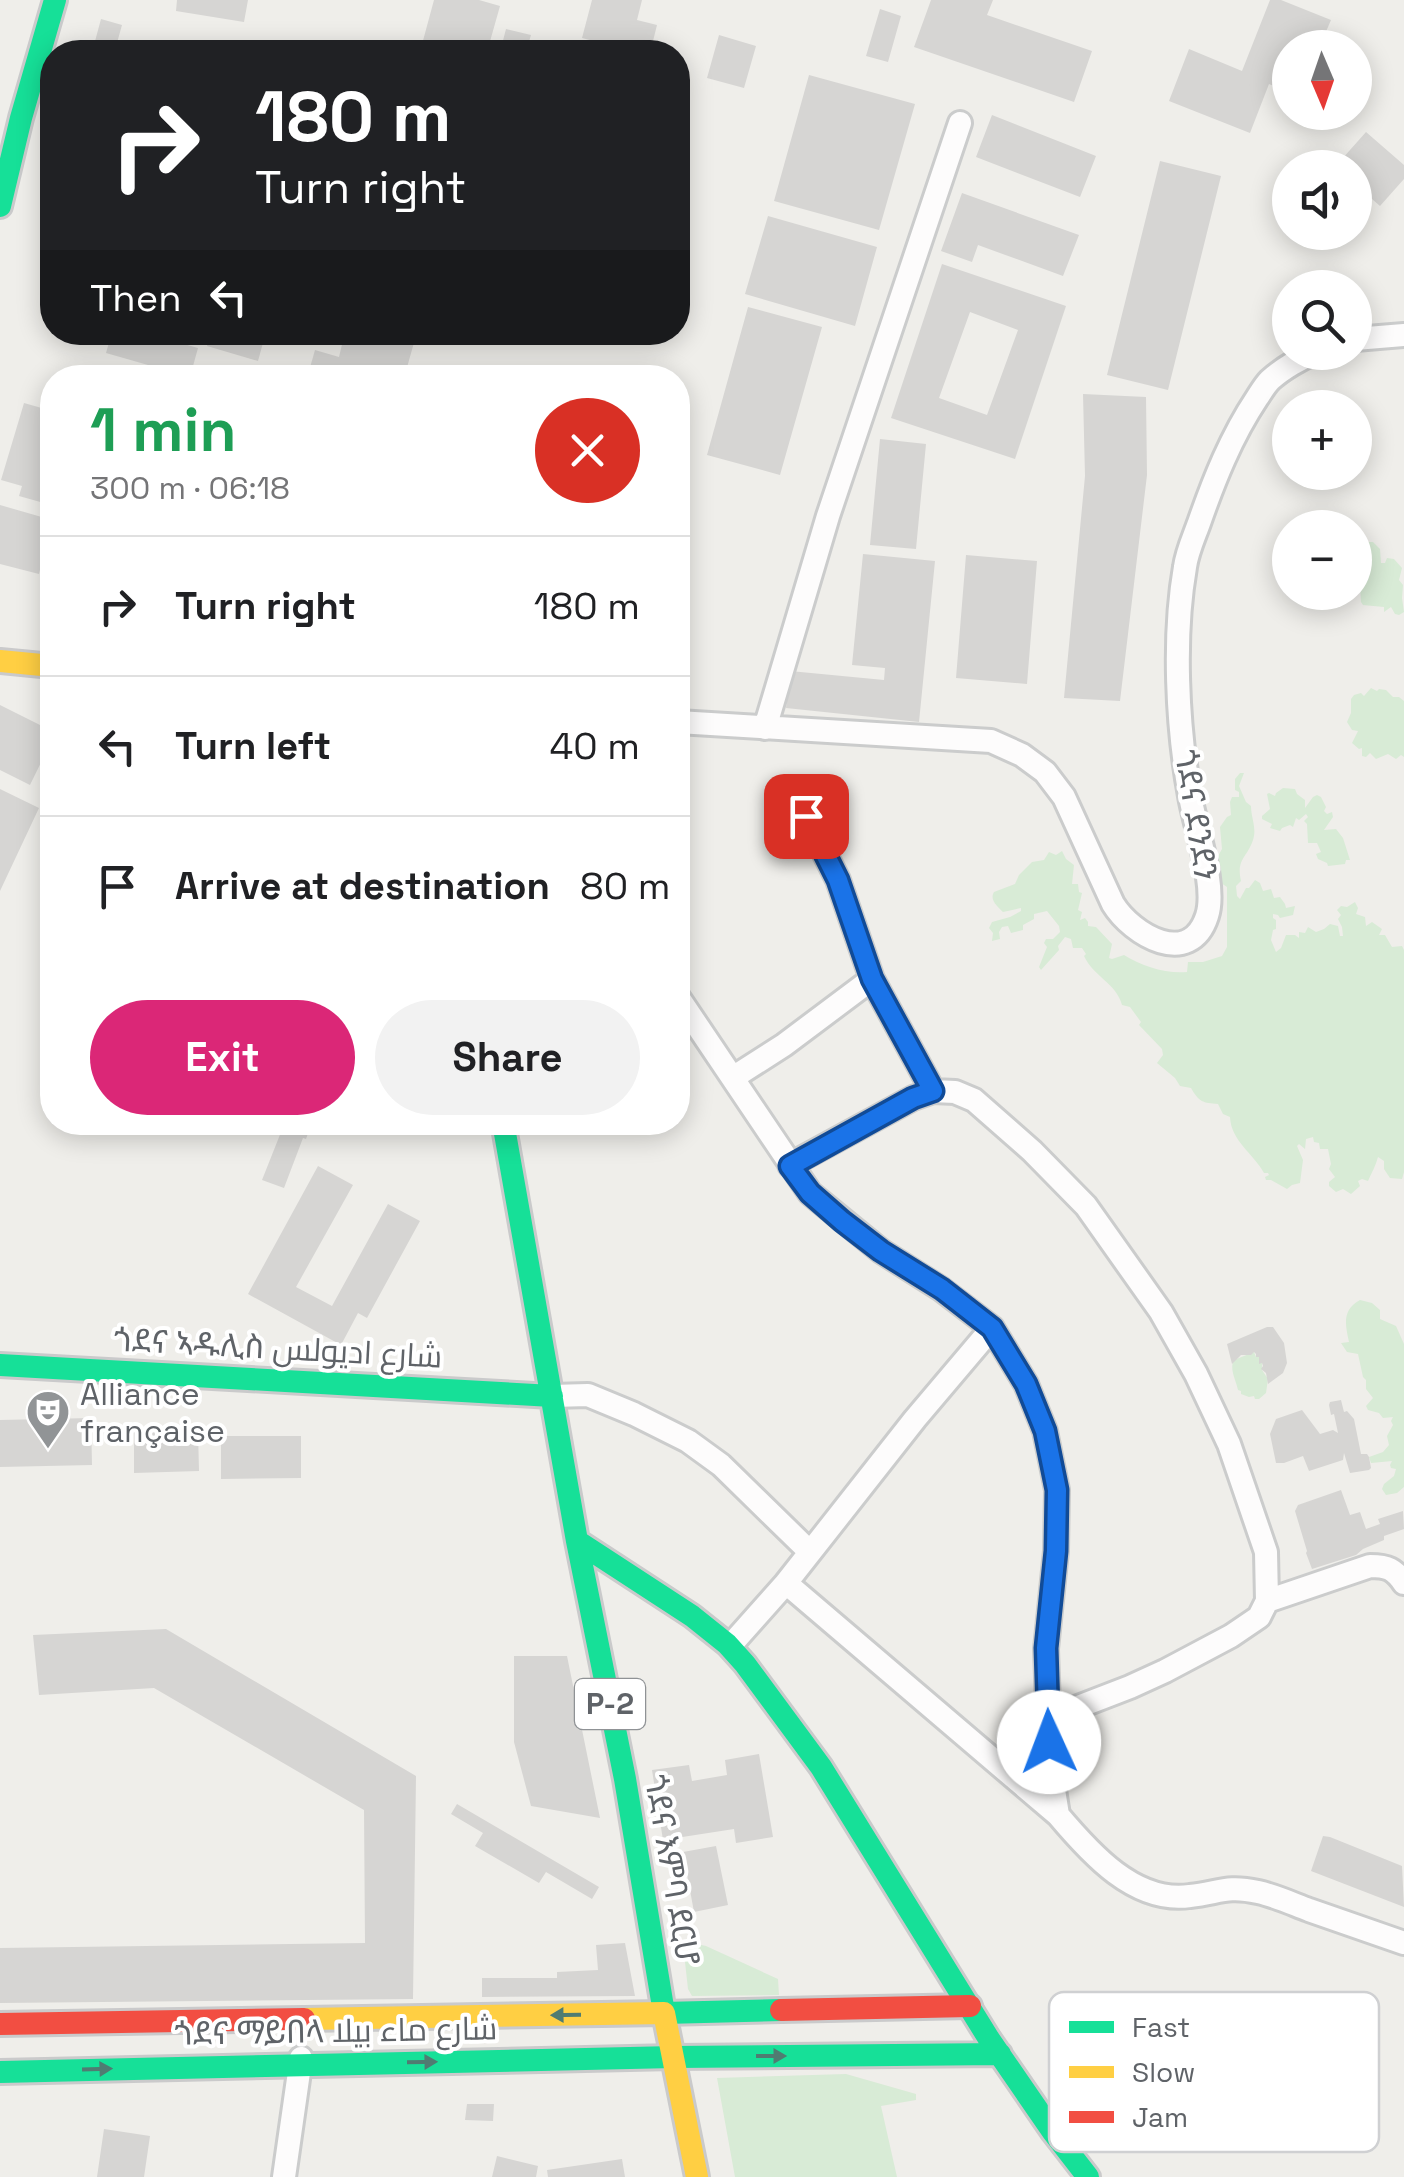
<!DOCTYPE html>
<html lang="en">
<head>
<meta charset="utf-8">
<style>
  body { margin:0; font-family:"Space Grotesk",Cairo,"Noto Sans Ethiopic",sans-serif; background:#f2f2f2; color:#202124; height:100vh; display:flex; flex-direction:column; font-size:38px; white-space:nowrap }
  * { box-sizing:border-box; margin:0 }
  p { font-size:32px; color:#757577 }
  .icon { flex:none; width:55px; height:55px; fill:none; stroke:currentColor; stroke-width:2; stroke-linecap:round; stroke-linejoin:round }
  .map { position:relative; flex:1; overflow:hidden }
  .sheet { position:absolute; left:40px; top:365px; width:650px; height:770px; display:flex; flex-direction:column; background:#fff; border-radius:40px; box-shadow:0 5px 25px #0003 }
  .sheet>* { flex:none }
  .guide { position:absolute; left:40px; top:40px; width:650px; height:305px; border-radius:40px; box-shadow:0 5px 25px #0003; background:#202124; color:#fff; overflow:hidden }
  .needle { width:65px; rotate:178deg }
  .controls { position:absolute; left:1272px; top:30px; display:grid; gap:20px }
  .controls a { display:grid; place-items:center; width:100px; height:100px; border-radius:50%; background:#fff; box-shadow:0 5px 25px #0003; font-size:50px }
  .pin { position:absolute; display:grid; place-items:center; width:85px; height:85px; color:#fff; margin:-42px; border-radius:20px; box-shadow:0 5px 15px #0006 }
  .me { position:absolute; width:110px; margin:-55px; rotate:358deg; stroke-linejoin:round; filter:drop-shadow(0 0 8px #0008) }
  .turn { display:flex; align-items:center; gap:35px; height:210px; padding:0 50px; font-size:45px }
  .turn .icon { width:130px; height:130px; stroke-width:2.5 }
  .turn b { display:block; font-size:70px; line-height:85px }
  .then { display:flex; align-items:center; height:95px; padding:0 50px; background:#0003; gap:20px; font-size:38px }
  .round { display:grid; place-items:center; flex:none; width:105px; height:105px; border-radius:52px; background:#f2f2f2 }
  .overview { display:flex; align-items:center; justify-content:space-between; height:170px; padding:0 50px }
  h1 { font-size:60px; font-weight:800; line-height:75px; color:#1e9e55 }
  .primary-button { display:flex; gap:20px; margin-top:auto; padding:20px 50px }
  .primary-button a { flex:1; height:115px; border-radius:60px; background:#db2777; color:#fff; font-size:40px; font-weight:800; line-height:115px; text-align:center }
  .primary-button a+a { background:#f2f2f2; color:#202124 }
  ul { padding:0; list-style:none }
  li { display:flex; align-items:center; gap:30px; height:140px; padding:0 50px; border-top:2px solid #e0e0e0 }
  li div { flex:1 }
  li b { display:block; font-size:38px }
  li em { font-style:normal }
  .map>svg:first-child { display:block }
  .green { fill:#d8ebd6 }
  .building { fill:#d6d5d3; fill-rule:evenodd }
  .lines { fill:none; stroke-linecap:round; stroke-linejoin:round }
  .street-casing { stroke:#cbcccc; stroke-width:28 }
  .fast-casing { stroke:#cacacb; stroke-width:28 }
  .slow-casing { stroke:#cacacb; stroke-width:28 }
  .jam-casing { stroke:#cacacb; stroke-width:28 }
  .street { stroke:#fdfcfc; stroke-width:22 }
  .fast { stroke:#16e098; stroke-width:22 }
  .slow { stroke:#ffcf43; stroke-width:22 }
  .jam { stroke:#f24e42; stroke-width:22 }
  .oneway { fill:#507c72 }
  .route-casing { stroke:#114b97; stroke-width:25 }
  .route { stroke:#1a73e8; stroke-width:18 }
  .labels { text-anchor:middle; stroke-width:8; stroke-linejoin:round; paint-order:stroke }
  .shield { fill:#fff; stroke:#8f9295; stroke-width:2.5 }
  .shield-label { font-size:30px; font-weight:bold; fill:#5f6368 }
  .street-label { font-size:32px; fill:#5f6368; stroke:#fff }
  .poi-label { font-size:32px; fill:#5f6368; stroke:#fff; text-anchor:start }
  .key { fill:#fff; stroke:#cfd0d2; stroke-width:2.5 }
  .key-label { font-size:28px; fill:#5f6368 }
</style>
</head>
<body>
<div class="map">
<svg width="1404" height="2177" viewBox="0 0 1404 2177">
  <rect width="100%" height="100%" fill="#efeeea"/>
  <path class="green" d="M 1364,542 L 1373,542 L 1380,549 L 1381,563 L 1385,563 L 1387,558 L 1394,559 L 1402,568 L 1399,580 L 1403,585 L 1402,598 L 1404,612 L 1399,615 L 1395,614 L 1391,607 L 1384,612 L 1384,607 L 1363,605 L 1361,602 L 1360,585 L 1355,580 L 1355,557 L 1358,556 L 1356,551 Z
    M 1371,688 L 1377,691 L 1379,689 L 1386,690 L 1393,697 L 1399,697 L 1404,701 L 1404,757 L 1401,755 L 1396,759 L 1388,754 L 1376,759 L 1370,753 L 1366,757 L 1362,756 L 1362,748 L 1359,749 L 1352,743 L 1358,731 L 1352,730 L 1347,722 L 1351,713 L 1351,699 L 1354,695 L 1361,693 L 1364,696 Z
    M 1240,773 L 1244,773 L 1239,786 L 1246,802 L 1251,806 C 1251,818 1257,828 1253,840 C 1247,858 1236,859 1241,881 L 1236,886 L 1237,896 L 1240,899 L 1246,888 L 1249,888 L 1255,880 L 1260,883 L 1263,891 L 1271,889 L 1274,898 L 1280,897 L 1285,904 L 1286,908 L 1295,906 L 1293,915 L 1280,918 L 1278,915 L 1273,914 L 1273,918 L 1276,920 L 1276,929 L 1273,930 L 1271,940 L 1276,952 L 1281,948 L 1286,935 L 1295,935 L 1299,938 L 1299,932 L 1305,933 L 1308,927 L 1316,932 L 1324,929 L 1330,924 L 1338,926 L 1340,936 L 1343,936 L 1342,927 L 1338,919 L 1341,915 L 1337,910 L 1341,906 L 1347,907 L 1355,902 L 1358,908 L 1356,914 L 1365,917 L 1366,926 L 1372,922 L 1382,929 L 1379,935 L 1385,935 L 1392,947 L 1402,946 L 1404,950 L 1404,1172 L 1402,1179 L 1390,1178 L 1384,1169 L 1384,1161 L 1378,1157 C 1376,1165 1372,1172 1368,1181 L 1362,1179 L 1358,1181 L 1360,1186 L 1351,1194 L 1343,1189 L 1336,1192 L 1329,1186 L 1329,1182 L 1335,1177 L 1329,1169 L 1331,1164 L 1328,1149 L 1320,1149 L 1319,1143 L 1314,1142 L 1313,1137 L 1306,1139 L 1305,1149 L 1299,1144 L 1297,1146 L 1303,1160 L 1300,1183 L 1292,1185 L 1287,1189 L 1271,1180 L 1266,1180 L 1265,1177 L 1269,1175 L 1268,1173 L 1264,1173 C 1253,1153 1231,1141 1230,1117 L 1223,1114 L 1218,1104 C 1203,1103 1199,1102 1191,1088 L 1180,1086 L 1175,1078 L 1157,1063 L 1163,1055 L 1162,1049 L 1139,1025 L 1141,1022 L 1130,1007 L 1122,1005 C 1117,984 1093,976 1084,956 L 1086,954 L 1082,948 L 1073,948 L 1071,939 L 1065,937 L 1058,946 L 1059,950 L 1041,970 L 1039,967 L 1047,947 L 1044,943 L 1046,939 L 1053,939 L 1060,932 L 1059,926 L 1047,911 L 1034,914 L 1034,919 L 1023,925 L 1023,930 L 1011,933 L 1008,926 L 1002,927 L 999,932 L 1000,939 L 992,941 L 993,933 L 989,928 L 992,922 L 1010,917 L 1021,911 L 1021,908 L 1003,912 C 998,907 989,900 994,892 L 1015,884 L 1019,875 L 1032,862 L 1044,860 L 1049,852 L 1056,855 L 1062,851 L 1066,859 L 1074,865 L 1072,884 L 1078,884 L 1079,892 L 1082,893 L 1078,910 L 1082,912 L 1080,920 L 1085,918 L 1088,922 L 1088,926 L 1096,927 L 1112,944 L 1109,958 L 1112,959 L 1124,955 C 1141,966 1166,974 1187,972 L 1188,962 L 1203,962 L 1222,956 L 1227,947 L 1227,887 L 1221,883 L 1217,868 L 1218,856 L 1222,849 L 1220,827 L 1227,817 L 1231,815 L 1230,802 L 1232,797 L 1239,797 L 1239,792 L 1235,790 L 1235,779 Z
    M 1283,788 L 1295,789 L 1297,794 L 1305,800 L 1305,808 L 1313,797 L 1317,795 L 1321,797 L 1326,807 L 1324,811 L 1327,814 L 1332,812 L 1333,817 L 1324,830 L 1336,829 L 1343,838 L 1350,860 L 1346,860 L 1345,864 L 1328,866 L 1327,863 L 1318,859 L 1316,854 L 1321,852 L 1317,843 L 1308,843 L 1307,824 L 1304,821 L 1308,817 L 1306,814 L 1299,820 L 1296,818 L 1293,827 L 1290,825 L 1282,828 L 1280,831 L 1270,828 L 1272,824 L 1262,819 L 1262,816 L 1270,809 L 1267,794 L 1269,793 L 1275,796 L 1276,793 Z
    M 1360,1300 L 1372,1303 L 1380,1310 L 1380,1319 L 1396,1326 L 1404,1344 L 1404,1487 L 1397,1493 L 1386,1495 L 1382,1489 L 1384,1484 L 1394,1476 L 1396,1469 L 1391,1468 L 1390,1465 L 1392,1461 L 1371,1463 L 1369,1457 L 1383,1452 L 1389,1445 L 1387,1436 L 1393,1425 L 1391,1421 L 1393,1417 L 1383,1418 L 1379,1413 L 1368,1410 L 1366,1406 L 1373,1398 L 1366,1389 L 1366,1380 L 1363,1377 L 1358,1354 L 1347,1352 L 1341,1343 L 1349,1342 C 1345,1324 1342,1310 1360,1300 Z
    M 1254,1352 L 1256,1357 L 1259,1357 L 1259,1363 L 1262,1363 L 1262,1370 L 1268,1379 L 1266,1393 L 1259,1399 L 1255,1399 L 1254,1396 L 1249,1397 L 1241,1394 L 1241,1391 L 1238,1390 C 1236,1380 1229,1369 1234,1360 Z
    M 697,1944 L 706,1946 L 778,1979 L 779,1995 L 692,1996 L 688,1989 L 684,1953 Z
    M 846,2074 L 916,2094 L 916,2100 L 881,2106 L 897,2177 L 735,2177 L 717,2078 Z"/>
  <path class="building" d="M 177,0 L 248,0 L 244,22 L 176,11 Z
    M 434,0 L 479,0 L 500,6 L 487,52 L 436,52 L 421,48 Z
    M 592,0 L 642,0 L 637,20 L 657,25 L 652,45 L 643,44 L 641,52 L 635,52 L 582,38 Z
    M 931,0 L 993,0 L 987,15 L 1092,51 L 1074,102 L 914,47 Z
    M 1270,0 L 1281,0 L 1331,20 L 1319,48 L 1290,48 L 1290,92 L 1269,84 L 1250,133 L 1169,101 L 1189,49 L 1242,71 Z
    M 880,9 L 901,16 L 888,62 L 866,56 Z
    M 101,19 L 122,25 L 115,50 L 94,45 Z
    M 506,29 L 531,35 L 526,52 L 500,52 Z
    M 719,35 L 756,46 L 744,88 L 707,78 Z
    M 809,75 L 915,104 L 879,230 L 774,201 Z
    M 992,115 L 1096,156 L 1080,197 L 976,157 Z
    M 1366,132 L 1404,165 L 1404,179 L 1380,206 L 1355,184 L 1355,168 L 1334,168 Z
    M 1160,161 L 1221,176 L 1168,390 L 1107,375 Z
    M 962,193 L 1079,235 L 1063,276 L 978,245 L 972,262 L 941,251 Z
    M 768,216 L 877,247 L 855,326 L 745,294 Z
    M 942,264 L 1066,306 L 1015,459 L 891,418 ZM 970,312 L 1018,330 L 987,415 L 939,398 Z
    M 748,307 L 822,327 L 780,475 L 707,455 Z
    M 112,332 L 141,332 L 198,348 L 190,377 L 106,353 Z
    M 211,332 L 266,332 L 258,361 L 207,346 Z
    M 345,332 L 417,332 L 404,378 L 307,378 L 315,350 L 339,357 Z
    M 1083,394 L 1146,397 L 1147,475 L 1120,701 L 1064,698 L 1085,476 Z
    M 24,403 L 52,411 L 51,505 L 19,496 L 22,486 L 1,480 Z
    M 880,439 L 926,444 L 916,549 L 870,545 Z
    M 0,505 L 52,520 L 39,574 L 0,564 Z
    M 863,554 L 935,561 L 919,722 L 786,708 L 790,671 L 884,680 L 885,668 L 852,665 Z
    M 966,555 L 1037,561 L 1027,684 L 956,678 Z
    M 0,705 L 52,731 L 52,740 L 30,785 L 0,770 Z
    M 0,789 L 39,808 L 0,891 Z
    M 285,1122 L 312,1122 L 306,1139 L 303,1138 L 284,1188 L 262,1180 Z
    M 318,1166 L 353,1185 L 296,1287 L 332,1306 L 388,1204 L 420,1221 L 367,1318 L 358,1313 L 341,1345 L 248,1294 Z
    M 1267,1327 L 1273,1327 L 1284,1343 L 1287,1363 L 1283,1373 L 1268,1384 L 1266,1373 L 1261,1369 L 1263,1366 L 1262,1363 L 1259,1364 L 1259,1357 L 1256,1357 L 1256,1354 L 1254,1352 L 1251,1355 L 1241,1355 L 1232,1364 L 1227,1344 Z
    M 1341,1400 L 1344,1412 L 1347,1411 L 1354,1419 L 1361,1454 L 1367,1454 L 1369,1457 L 1371,1468 L 1369,1470 L 1350,1473 L 1344,1453 L 1343,1460 L 1309,1471 L 1303,1456 L 1284,1463 L 1276,1463 L 1270,1434 L 1276,1419 L 1302,1410 L 1320,1434 L 1333,1430 L 1338,1433 L 1334,1414 L 1331,1415 L 1329,1405 L 1330,1402 Z
    M 91,1418 L 92,1465 L 0,1467 L 0,1420 Z
    M 198,1431 L 199,1471 L 134,1473 L 134,1432 Z
    M 221,1436 L 301,1436 L 301,1478 L 221,1479 Z
    M 1341,1490 L 1350,1515 L 1360,1512 L 1366,1529 L 1380,1524 L 1378,1519 L 1403,1511 L 1404,1529 L 1384,1536 L 1384,1540 L 1363,1549 L 1356,1555 L 1312,1569 L 1306,1553 L 1307,1551 L 1295,1511 L 1298,1505 Z
    M 166,1629 L 416,1776 L 413,1999 L 0,2003 L 0,1948 L 365,1943 L 364,1810 L 154,1688 L 39,1695 L 33,1635 Z
    M 514,1656 L 567,1656 L 600,1818 L 531,1806 L 514,1742 Z
    M 759,1754 L 773,1837 L 736,1843 L 734,1829 L 663,1840 L 652,1770 L 689,1765 L 692,1781 L 727,1775 L 725,1760 Z
    M 457,1804 L 599,1887 L 592,1899 L 546,1872 L 539,1883 L 475,1846 L 483,1833 L 451,1814 Z
    M 1323,1836 L 1330,1837 L 1402,1866 L 1404,1907 L 1311,1871 Z
    M 716,1846 L 728,1905 L 694,1912 L 683,1852 Z
    M 625,1943 L 635,1996 L 482,1997 L 482,1978 L 557,1978 L 557,1972 L 598,1970 L 596,1945 Z
    M 467,2104 L 494,2104 L 493,2121 L 465,2120 Z
    M 104,2129 L 150,2136 L 144,2177 L 97,2177 Z
    M 497,2156 L 538,2166 L 536,2177 L 492,2177 Z
    M 622,2159 L 625,2177 L 548,2177 L 547,2170 Z"/>
  <g class="lines">
    <defs>
      <path id="street" d="M 1355,339 L 1404,335
        M 678,722 L 991,741 L 1022,755 L 1045,772 L 1064,797 L 1113,904 C 1132,935 1190,969 1207,916 C 1217,886 1195,827 1190,796 C 1177,726 1173,636 1185,567 C 1187,552 1194,537 1199,523 C 1214,480 1231,437 1257,398 C 1261,392 1265,385 1270,380 C 1282,369 1301,358 1316,352
        M 765,728 L 828,516 L 960,123
        M 806,816 L 838,880 L 872,979 L 933,1091
        M 678,997 L 810,1193 L 881,1251 L 941,1289 L 992,1328 L 1026,1384 L 1045,1431 L 1057,1490 L 1056,1551 L 1046,1649 L 1050,1765 L 1058,1815
        M 734,1077 L 784,1045 L 872,979
        M 790,1165 L 913,1098 L 933,1091 L 955,1092 L 974,1100 L 1032,1151 L 1086,1206 L 1161,1312 L 1196,1374 L 1229,1444 L 1266,1552 L 1267,1601 L 1259,1617 L 1231,1636 L 1165,1671 L 1130,1687 L 1047,1719
        M 552,1396 L 588,1395 L 634,1414 L 688,1441 L 721,1465 L 810,1552
        M 786,1583 L 1058,1815 C 1090,1853 1135,1904 1190,1896 C 1219,1893 1226,1885 1258,1892 C 1276,1896 1293,1904 1309,1910 C 1341,1921 1372,1932 1404,1943
        M 1267,1601 L 1370,1566 C 1388,1566 1394,1569 1404,1583
        M 730,1646 L 786,1583 L 915,1419 L 992,1328
        M 284,2177 L 301,2058"/>
      <path id="fast" d="M 0,206 L 21,118 L 55,0
        M 503,1122 L 577,1541 L 625,1779 L 664,2013 L 781,2010
        M 0,1365 L 552,1396
        M 577,1541 L 692,1616 L 727,1644 L 745,1664 L 821,1767 L 989,2039 L 1053,2132 L 1088,2177
        M 674,2057 L 1000,2054
        M 0,2072 L 674,2057"/>
      <path id="slow" d="M 0,661 L 52,666
        M 304,2019 L 664,2013 L 697,2177"/>
      <path id="jam" d="M 781,2010 L 970,2006
        M 0,2024 L 304,2019"/>
    </defs>
    <use href="#street" class="street-casing"/>
    <use href="#fast" class="fast-casing"/>
    <use href="#slow" class="slow-casing"/>
    <use href="#jam" class="jam-casing"/>
    <use href="#street" class="street"/>
    <use href="#fast" class="fast"/>
    <use href="#slow" class="slow"/>
    <use href="#jam" class="jam"/>
  </g>
  <defs><path id="oneway-solid" d="M-6-.8H1V-3.2L6.5 0L1 3.2V.8H-6Z" transform="scale(2.5)"/></defs>
  <g class="oneway">
    <use href="#oneway-solid" transform="translate(566 2015) rotate(179)"/>
    <use href="#oneway-solid" transform="translate(771 2056)"/>
    <use href="#oneway-solid" transform="translate(422 2062) rotate(-1)"/>
    <use href="#oneway-solid" transform="translate(97 2069) rotate(-2)"/>
  </g>
  <g class="lines">
    <defs>
      <path id="route" d="M 806,816 L 838,880 L 872,979 L 933,1091 L 913,1098 L 790,1166 L 810,1193 L 842,1221 L 881,1251 L 942,1289 L 992,1328 L 1026,1384 L 1045,1431 L 1057,1490 L 1056,1551 L 1046,1648 L 1049,1742"/>
    </defs>
    <use href="#route" class="route-casing"/>
    <use href="#route" class="route"/>
  </g>
  <defs>
    <symbol id="theatre-pin" viewBox="-11 -11 22 30"><path d="M0 17L-7.5 6A9.5 9.5 0 1 1 7.5 6Z" fill="#919496" stroke="#fff"/><path d="M-5-5.5Q0-4 5-5.5V0Q5 5 0 6Q-5 5-5 0ZM-3.3-2.5H-1v1.5H-3.3ZM1-2.5H3.3v1.5H1ZM-2.8 1Q0 5.5 2.8 1Z" fill="#fff"/></symbol>
  </defs>
  <g fill-rule="evenodd">
    <use href="#theatre-pin" x="23" y="1387" width="50" height="68"/>
  </g>
  <g class="labels">
    <rect class="shield" x="575" y="1679" width="70" height="50" rx="8"/>
    <g class="shield-label">
      <text x="610" y="1714">P-2</text>
    </g>
    <g class="street-label">
      <text transform="translate(1196 815) rotate(81)" y="11">ጎደና ደንደን</text>
      <text transform="translate(278 1348) rotate(3)" y="11">ጎደና ኣዱሊስ شارع اديولس</text>
      <text transform="translate(672 1870) rotate(80)" y="11">ጎደና እምባ ደርሆ</text>
      <text transform="translate(336 2031) rotate(-1)" y="11">ጎደና ማይበላ شارع ماء بيلا</text>
    </g>
    <g class="poi-label">
      <text x="80" y="1405">Alliance<tspan x="80" dy="37">française</tspan></text>
    </g>
  </g>
  <rect x="1049" y="1992" width="330" height="160" rx="15" class="key"/>
  <rect x="1069" y="2021" width="45" height="12" fill="#16e098"/>
  <rect x="1069" y="2066" width="45" height="12" fill="#ffcf43"/>
  <rect x="1069" y="2111" width="45" height="12" fill="#f24e42"/>
  <g class="key-label">
    <text x="1132" y="2037">Fast</text>
    <text x="1132" y="2082">Slow</text>
    <text x="1132" y="2127">Jam</text>
  </g>
</svg>
<div class="controls">
<a><svg class="needle" viewBox="-14 -14 28 28"><path d="M0-13l5 13h-10z" fill="#e53935"/><path d="M0 13l5-13h-10z" fill="#757577"/></svg></a>
<a><svg class="icon" aria-label="sound" viewBox="0 0 24 24"><path d="M4 9h4l5-4v14l-5-4H4zM17 9q2 3 0 6"/></svg></a>
<a><svg class="icon" aria-label="search" viewBox="0 0 24 24"><circle cx="10" cy="10" r="6"/><path d="M15 15l6 6"/></svg></a>
<a>+</a>
<a>−</a>
</div>
<div class="pin" style="left:806px;top:816px;background:#d93025"><svg class="icon" aria-label="arrive" viewBox="0 0 24 24"><path d="M6 21V4h12l-3 4 3 4H6"/></svg></div>
<svg class="me" style="left:1049px;top:1742px" viewBox="-20 -20 40 40"><circle r="19" fill="#fff"/><path d="M0-13L10 11 0 6-10 11z" fill="#1a73e8"/></svg>
<div class="guide">
<div class="turn"><svg class="icon" aria-label="right" viewBox="0 0 24 24"><path d="M7 20v-9h11M14 6l5 5-5 5"/></svg><div><b>180 m</b>Turn right</div></div>
<div class="then">Then<svg class="icon" aria-label="left" viewBox="0 0 24 24"><path d="M17 20v-9H6M10 6l-5 5 5 5"/></svg></div>
</div>
<section class="sheet">
<div class="overview"><div><h1>1 min</h1><p>300 m · 06:18</p></div><a class="round" style="background:#d93025;color:#fff"><svg class="icon" aria-label="close" viewBox="0 0 24 24"><path d="M6 6l12 12M18 6L6 18"/></svg></a></div>
<ul>
<li><svg class="icon" aria-label="right" viewBox="0 0 24 24"><path d="M7 20v-9h11M14 6l5 5-5 5"/></svg><div><b>Turn right</b></div><em>180 m</em></li>
<li><svg class="icon" aria-label="left" viewBox="0 0 24 24"><path d="M17 20v-9H6M10 6l-5 5 5 5"/></svg><div><b>Turn left</b></div><em>40 m</em></li>
<li><svg class="icon" aria-label="arrive" viewBox="0 0 24 24"><path d="M6 21V4h12l-3 4 3 4H6"/></svg><div><b>Arrive at destination</b></div><em>80 m</em></li>
</ul>
<div class="primary-button"><a>Exit</a><a>Share</a></div>
</section>
</div>
</body>
</html>
